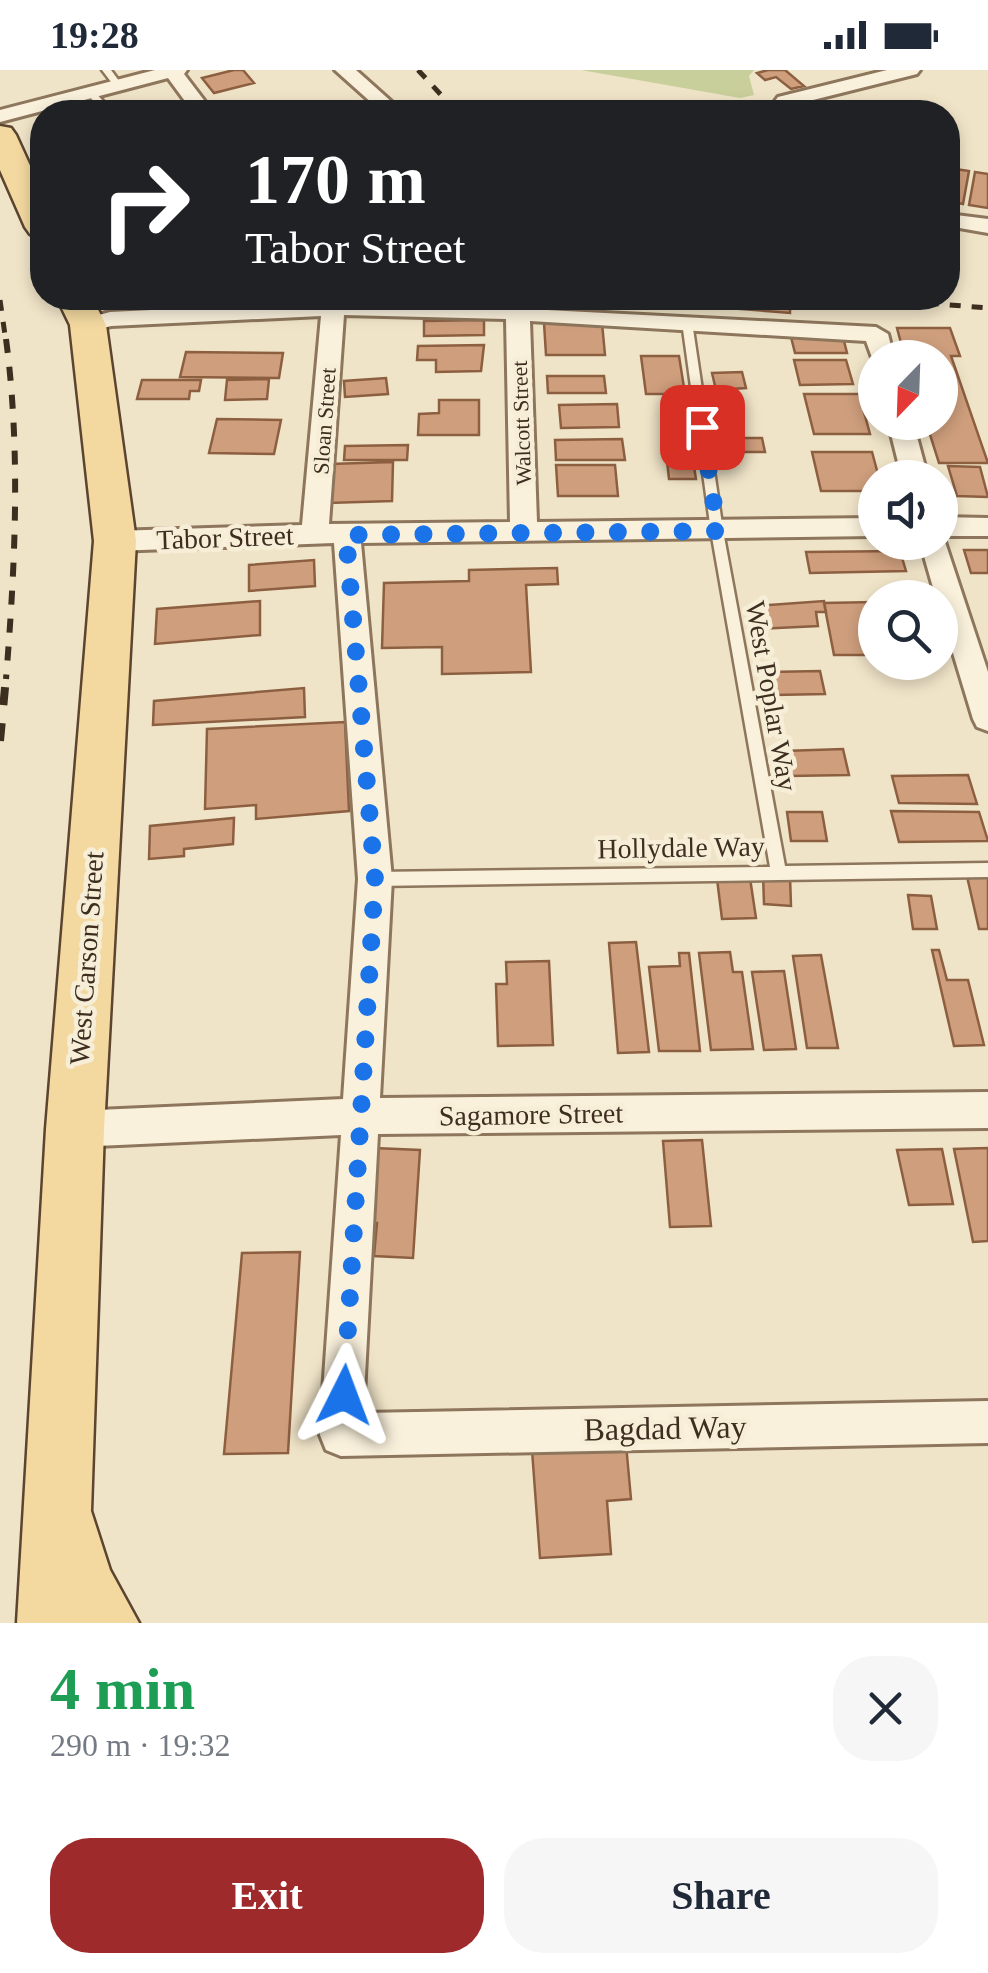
<!DOCTYPE html>
<html lang="en">
<head>
<meta charset="utf-8">
<style>
  body { margin:0; font-family:"Times New Roman",serif; background:#f6f6f7; color:#1f2937; height:100vh; display:flex; flex-direction:column; font-size:38px; white-space:nowrap }
  * { box-sizing:border-box; margin:0 }
  p { font-size:32px; color:#747a83 }
  .icon { flex:none; width:55px; height:55px; fill:none; stroke:currentColor; stroke-width:2; stroke-linecap:round; stroke-linejoin:round }
  .map { position:relative; height:1553px; overflow:hidden }
  .panel { display:flex; flex-direction:column; background:#fff; flex:1 }
  .panel>* { flex:none }
  .top-card { position:absolute; left:30px; top:30px; width:930px; height:210px; border-radius:40px; box-shadow:0 5px 15px #0003; background:#202124; color:#fff; overflow:hidden }
  .needle { width:65px; rotate:203deg }
  .buttons { position:absolute; left:858px; top:270px; display:grid; gap:20px }
  .buttons a { display:grid; place-items:center; width:100px; height:100px; border-radius:50%; background:#fff; box-shadow:0 5px 15px #0003; font-size:50px }
  .pin { position:absolute; display:grid; place-items:center; width:85px; height:85px; color:#fff; margin:-42px; border-radius:20px; box-shadow:0 5px 15px #0006 }
  .me { position:absolute; width:110px; margin:-55px; rotate:3deg; stroke-linejoin:round; filter:drop-shadow(0 0 8px #0008) }
  .turn { display:flex; align-items:center; gap:35px; height:210px; padding:0 50px; font-size:45px }
  .turn .icon { width:130px; height:130px; stroke-width:2.5 }
  .turn b { display:block; font-size:70px; line-height:85px }
  .round { display:grid; place-items:center; flex:none; width:105px; height:105px; border-radius:40px; background:#f6f6f7 }
  .headline { display:flex; align-items:center; justify-content:space-between; height:170px; padding:0 50px }
  h1 { font-size:60px; font-weight:800; line-height:75px; color:#1e9e55 }
  .action { display:flex; gap:20px; margin-top:auto; padding:20px 50px }
  .action a { flex:1; height:115px; border-radius:40px; background:#9e2a2b; color:#fff; font-size:40px; font-weight:800; line-height:115px; text-align:center }
  .action a+a { background:#f6f6f7; color:#1f2937 }
  .status { display:flex; justify-content:space-between; align-items:center; height:70px; padding:0 50px; background:#fff; direction:ltr }
  .status svg { height:28px; fill:currentColor }
  .map>svg:first-child { display:block }
  .green { fill:#c9cf9b }
  .building { fill:#cf9f7d; stroke:#8d5f41; stroke-width:2.5 }
  .lines { fill:none; stroke-linecap:round; stroke-linejoin:round }
  .lane-casing { stroke:#8d765c; stroke-width:5 }
  .street-casing { stroke:#8d765c; stroke-width:6 }
  .primary-casing { stroke:#5b4430; stroke-width:5 }
  .lane { fill:#faf1dc; fill-rule:evenodd }
  .street { fill:#faf1dc; fill-rule:evenodd }
  .primary { fill:#f3d9a0; fill-rule:evenodd }
  .rail-far2 { stroke:#3d2e20; stroke-width:5; stroke-dasharray:11 11; stroke-linecap:butt }
  .rail-far1 { stroke:#3d2e20; stroke-width:6; stroke-dasharray:14 14; stroke-linecap:butt }
  .rail { stroke:#3d2e20; stroke-width:8; stroke-dasharray:18 18; stroke-linecap:butt }
  .route { stroke:#1a73e8; stroke-width:18; stroke-dasharray:0 32.4 }
  .labels { text-anchor:middle; stroke-width:9; stroke-linejoin:round; paint-order:stroke }
  .far-street-label { font-size:22px; fill:#3d2e20; stroke:#f7eed8 }
  .street-label { font-size:28px; fill:#3d2e20; stroke:#f7eed8 }
  .near-street-label { font-size:32px; fill:#3d2e20; stroke:#f7eed8 }
</style>
</head>
<body>
<div class="status"><b>19:28</b><svg viewBox="0 0 49 12"><path d="M0 12V9h3v3zM5 12V6h3v6zM10 12V3h3v9zM15 12V0h3v12zM26 1h20v11H26zM47 4h2v5h-2z"/></svg></div>
<div class="map">
<svg width="988" height="1553" viewBox="0 0 988 1553">
  <rect width="100%" height="100%" fill="#f0e4c8"/>
  <path class="green" d="M 581,0 L 754,0 L 749,6 L 754,25 L 740,28 Z"/>
  <path class="building" d="M 234,0 L 243,0 L 254,13 L 214,23 L 202,8 Z
    M 768,0 L 785,0 L 804,16 L 791,19 L 776,7 L 765,10 L 757,3 Z
    M 949,98 L 969,101 L 963,134 L 948,131 Z
    M 975,102 L 988,104 L 988,138 L 969,135 Z
    M 656,228 L 697,228 L 696,238 L 656,236 Z
    M 729,228 L 790,230 L 790,243 L 729,238 Z
    M 484,250 L 484,265 L 424,266 L 424,251 Z
    M 544,253 L 602,253 L 605,285 L 546,285 Z
    M 897,258 L 950,258 L 960,286 L 951,286 L 988,393 L 939,393 L 926,352 L 940,352 L 940,288 L 905,288 Z
    M 791,267 L 843,267 L 847,283 L 795,283 Z
    M 484,275 L 481,301 L 436,302 L 436,290 L 417,290 L 418,276 Z
    M 186,282 L 283,283 L 279,308 L 180,307 Z
    M 641,286 L 679,286 L 685,324 L 646,324 Z
    M 794,290 L 846,290 L 853,314 L 800,315 Z
    M 742,302 L 746,318 L 716,320 L 712,303 Z
    M 547,306 L 604,306 L 606,323 L 548,323 Z
    M 386,308 L 388,324 L 345,327 L 344,311 Z
    M 269,309 L 267,329 L 225,330 L 227,310 Z
    M 142,310 L 201,310 L 199,321 L 190,321 L 189,329 L 137,329 Z
    M 804,324 L 859,324 L 870,364 L 814,364 Z
    M 439,330 L 479,330 L 479,365 L 418,365 L 419,344 L 439,343 Z
    M 617,334 L 619,357 L 561,358 L 559,335 Z
    M 217,349 L 281,350 L 274,384 L 209,383 Z
    M 733,368 L 762,368 L 765,382 L 735,382 Z
    M 622,369 L 625,390 L 556,390 L 555,370 Z
    M 408,375 L 407,390 L 344,390 L 345,376 Z
    M 812,382 L 872,382 L 879,408 L 875,408 L 875,421 L 821,421 Z
    M 667,391 L 693,391 L 696,409 L 669,409 Z
    M 393,392 L 392,431 L 328,433 L 330,394 Z
    M 556,395 L 615,395 L 618,426 L 558,426 Z
    M 948,396 L 980,397 L 988,427 L 957,426 Z
    M 964,480 L 988,480 L 988,503 L 971,503 Z
    M 900,481 L 906,501 L 810,503 L 806,482 Z
    M 314,490 L 315,516 L 249,521 L 249,495 Z
    M 557,498 L 558,514 L 526,515 L 531,602 L 442,604 L 442,577 L 382,578 L 384,513 L 469,511 L 469,500 Z
    M 260,531 L 260,565 L 155,574 L 157,539 Z
    M 824,531 L 826,542 L 816,542 L 818,556 L 759,559 L 754,536 Z
    M 875,532 L 875,585 L 834,585 L 824,533 Z
    M 820,601 L 825,624 L 774,625 L 769,602 Z
    M 304,618 L 305,647 L 153,655 L 154,631 Z
    M 345,652 L 349,741 L 256,749 L 256,735 L 205,739 L 207,659 Z
    M 843,679 L 849,705 L 789,706 L 784,681 Z
    M 968,705 L 977,734 L 899,733 L 892,706 Z
    M 891,741 L 979,742 L 988,771 L 899,772 Z
    M 787,742 L 822,742 L 827,771 L 791,771 Z
    M 234,748 L 233,774 L 184,779 L 184,786 L 149,789 L 150,756 Z
    M 966,802 L 988,802 L 988,859 L 979,859 Z
    M 763,804 L 790,806 L 791,836 L 764,834 Z
    M 750,808 L 756,848 L 722,849 L 717,809 Z
    M 908,825 L 931,826 L 937,859 L 913,859 Z
    M 636,872 L 649,982 L 618,983 L 609,873 Z
    M 932,880 L 939,880 L 947,910 L 968,910 L 984,975 L 954,976 Z
    M 730,882 L 733,902 L 742,902 L 753,979 L 711,980 L 699,883 Z
    M 679,883 L 689,883 L 700,981 L 659,981 L 649,897 L 680,896 Z
    M 821,885 L 838,978 L 807,978 L 793,886 Z
    M 549,891 L 553,975 L 498,976 L 496,914 L 507,914 L 506,892 Z
    M 784,901 L 796,979 L 764,980 L 752,902 Z
    M 702,1070 L 711,1156 L 670,1157 L 663,1071 Z
    M 374,1078 L 420,1080 L 413,1188 L 374,1186 L 377,1153 L 368,1153 Z
    M 988,1078 L 988,1171 L 973,1172 L 954,1079 Z
    M 942,1079 L 953,1134 L 909,1135 L 897,1080 Z
    M 300,1182 L 288,1383 L 224,1384 L 242,1183 Z
    M 626,1374 L 631,1429 L 607,1431 L 611,1484 L 540,1488 L 532,1380 Z"/>
  <g class="lines">
    <defs>
      <path id="lane" d="M 102,0 L 111,0 L 122,15 L 121,17 L 115,17 Z
        M 87,20 L 93,20 L 113,42 L 104,42 L 87,24 Z
        M 42,94 L 42,100 L 17,106 L 12,103 Z
        M 687,249 L 692,252 L 723,461 L 785,796 L 988,793 L 988,807 L 375,816 L 370,814 L 367,809 L 370,804 L 375,802 L 770,797 L 711,461 L 682,252 Z"/>
      <path id="street" d="M 155,0 L 187,0 L 184,4 L 213,42 L 193,42 L 168,8 L 0,52 L 0,40 Z
        M 335,0 L 356,0 L 403,42 L 382,42 Z
        M 887,0 L 920,0 L 917,4 L 785,37 L 775,31 L 778,27 Z
        M 948,144 L 988,149 L 988,163 L 948,156 Z
        M 316,228 L 876,257 L 888,264 L 894,288 L 875,288 L 874,293 L 866,271 L 530,251 L 537,452 L 875,448 L 875,466 L 361,473 L 392,809 L 380,1028 L 988,1022 L 988,1058 L 378,1064 L 363,1343 L 988,1331 L 988,1373 L 341,1386 L 326,1380 L 320,1365 L 341,1065 L 75,1077 L 62,1072 L 56,1059 L 62,1046 L 75,1041 L 343,1029 L 358,809 L 334,473 L 115,481 L 105,478 L 101,471 L 105,464 L 115,461 L 302,455 L 321,246 L 111,256 L 88,262 L 76,255 L 80,250 L 110,242 L 318,232 ZM 344,245 L 506,249 L 510,452 L 329,454 Z
        M 888,352 L 913,352 L 928,408 L 902,408 Z
        M 940,447 L 988,448 L 988,466 L 943,466 L 988,602 L 988,661 L 977,657 L 973,649 L 940,540 L 940,528 L 936,528 L 920,472 L 940,472 Z"/>
      <path id="primary" d="M 0,56 L 11,58 L 16,65 L 42,122 L 42,167 L 30,164 L 25,157 L 0,100 Z
        M 57,228 L 92,228 L 106,255 L 136,471 L 104,1059 L 91,1441 L 110,1500 L 139,1553 L 17,1553 L 46,1059 L 94,471 L 70,255 Z"/>
    </defs>
    <use href="#lane" class="lane-casing"/>
    <use href="#street" class="street-casing"/>
    <use href="#primary" class="primary-casing"/>
    <use href="#lane" class="lane"/>
    <use href="#street" class="street"/>
    <use href="#primary" class="primary"/>
    <path class="rail-far2" d="M 418,0 L 457,42
      M 862,228 L 988,238
      M 0,230 L 6,272"/>
    <path class="rail-far1" d="M 6,269 C 21,382 15,497 6,609"/>
    <path class="rail" d="M 0,671 L 6,607"/>
  </g>
  <g class="lines">
    <path class="route" d="M 344,1325 L 375,809 L 346,465 L 718,461 L 702,357"/>
  </g>
  <g class="labels">
    <g class="far-street-label">
      <text transform="translate(324 351) rotate(-86)" y="8">Sloan Street</text>
      <text transform="translate(521 353) rotate(-92)" y="8">Walcott Street</text>
    </g>
    <g class="street-label">
      <text transform="translate(225 467) rotate(-2)" y="10">Tabor Street</text>
      <text transform="translate(772 626) rotate(80)" y="10">West Poplar Way</text>
      <text transform="translate(681 777) rotate(-1)" y="10">Hollydale Way</text>
      <text transform="translate(86 888) rotate(-86)" y="10">West Carson Street</text>
      <text transform="translate(531 1044) rotate(-1)" y="10">Sagamore Street</text>
    </g>
    <g class="near-street-label">
      <text transform="translate(665 1358) rotate(-1)" y="11">Bagdad Way</text>
    </g>
  </g>
</svg>
<div class="buttons">
<a><svg class="needle" viewBox="-14 -14 28 28"><path d="M0-13l5 13h-10z" fill="#e53935"/><path d="M0 13l5-13h-10z" fill="#747a83"/></svg></a>
<a><svg class="icon" aria-label="sound" viewBox="0 0 24 24"><path d="M4 9h4l5-4v14l-5-4H4zM17 9q2 3 0 6"/></svg></a>
<a><svg class="icon" aria-label="search" viewBox="0 0 24 24"><circle cx="10" cy="10" r="6"/><path d="M15 15l6 6"/></svg></a>
</div>
<div class="pin" style="left:702px;top:357px;background:#d93025"><svg class="icon" aria-label="arrive" viewBox="0 0 24 24"><path d="M6 21V4h12l-3 4 3 4H6"/></svg></div>
<svg class="me" style="left:344px;top:1325px" viewBox="-20 -20 40 40"><path d="M0-17L14 15 0 8-14 15z" fill="#1a73e8" stroke="#fff" stroke-width="4"/></svg>
<div class="top-card">
<div class="turn"><svg class="icon" aria-label="right" viewBox="0 0 24 24"><path d="M7 20v-9h11M14 6l5 5-5 5"/></svg><div><b>170 m</b>Tabor Street</div></div>
</div>
</div>
<section class="panel">
<div class="headline"><div><h1>4 min</h1><p>290 m · 19:32</p></div><a class="round"><svg class="icon" aria-label="close" viewBox="0 0 24 24"><path d="M6 6l12 12M18 6L6 18"/></svg></a></div>
<div class="action"><a>Exit</a><a>Share</a></div>
</section>
</body>
</html>
